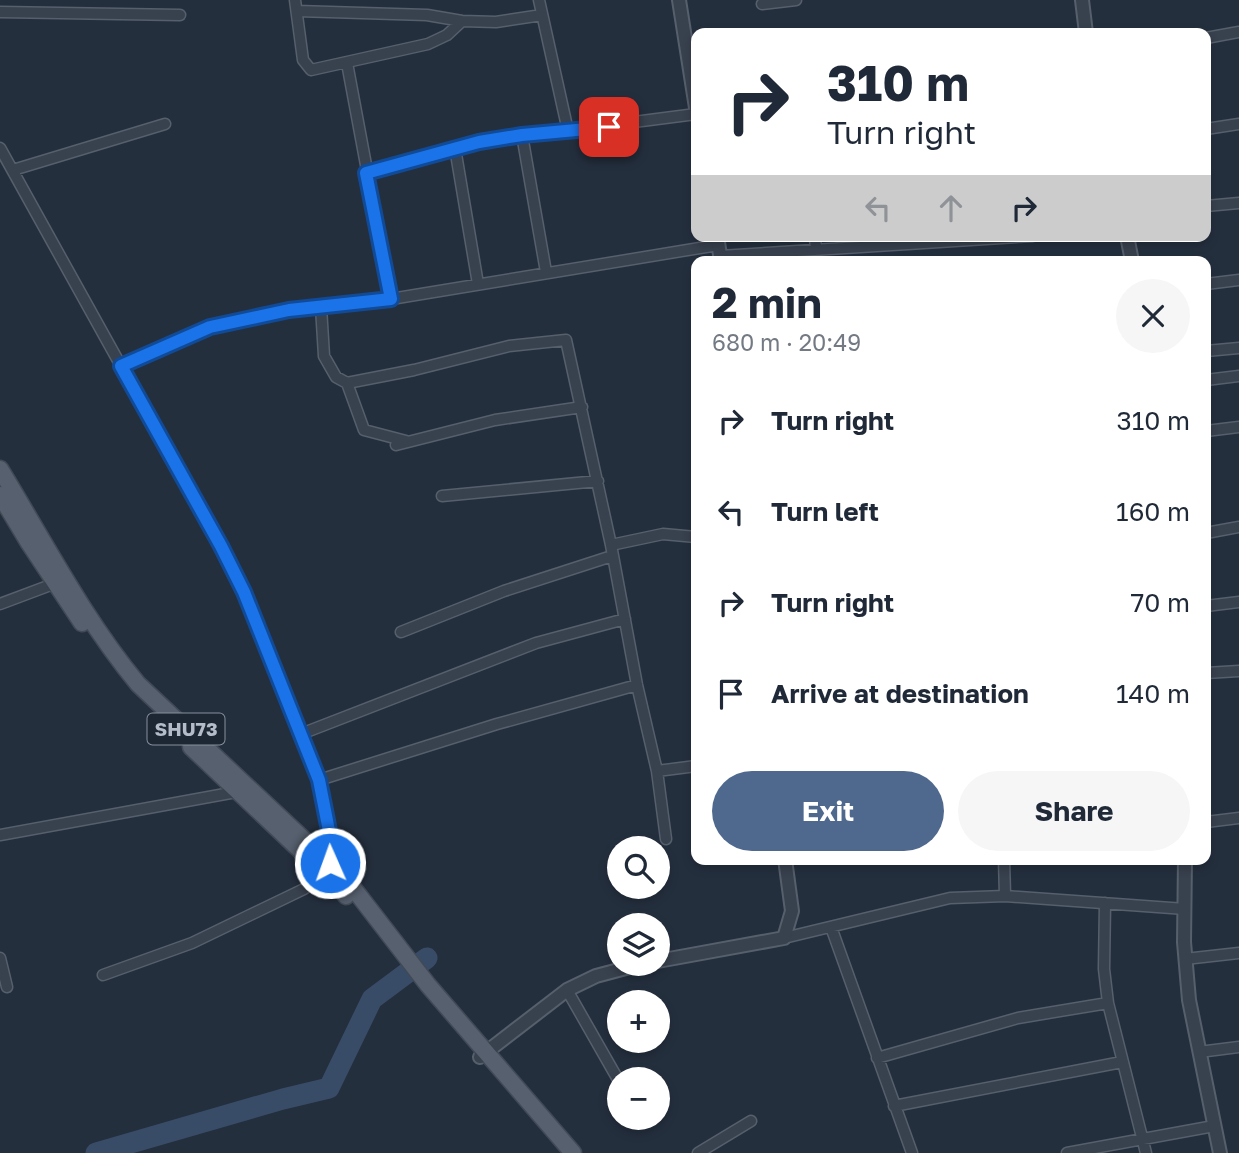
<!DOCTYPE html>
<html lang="en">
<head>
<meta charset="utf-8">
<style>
  body { margin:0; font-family:"Golos Text",sans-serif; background:#f6f6f7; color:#1f2937; height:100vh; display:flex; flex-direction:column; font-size:26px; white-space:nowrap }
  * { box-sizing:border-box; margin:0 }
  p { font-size:23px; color:#747a83 }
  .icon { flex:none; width:38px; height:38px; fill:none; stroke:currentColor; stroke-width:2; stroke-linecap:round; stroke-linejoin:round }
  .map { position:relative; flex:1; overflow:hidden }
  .drawer { position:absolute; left:691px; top:256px; width:520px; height:609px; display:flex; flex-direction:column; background:#fff; border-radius:14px; box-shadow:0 4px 10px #0003 }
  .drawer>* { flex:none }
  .guide { position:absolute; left:691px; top:28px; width:520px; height:214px; border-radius:14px; box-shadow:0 4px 10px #0003; background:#fff; color:#1f2937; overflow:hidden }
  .buttons { position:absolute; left:607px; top:836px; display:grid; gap:14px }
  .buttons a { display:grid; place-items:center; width:63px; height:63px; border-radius:50%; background:#fff; box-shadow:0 4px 10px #0003; font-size:35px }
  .pin { position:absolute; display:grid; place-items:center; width:60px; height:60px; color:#fff; margin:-30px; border-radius:14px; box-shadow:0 4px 10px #0006 }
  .me { position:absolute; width:77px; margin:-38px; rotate:358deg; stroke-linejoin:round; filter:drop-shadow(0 0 5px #0008) }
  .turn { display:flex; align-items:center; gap:24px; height:147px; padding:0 21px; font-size:32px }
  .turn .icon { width:91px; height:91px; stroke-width:2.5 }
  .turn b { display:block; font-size:49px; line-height:60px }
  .lanes { display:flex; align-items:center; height:66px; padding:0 21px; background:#0003; justify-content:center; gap:35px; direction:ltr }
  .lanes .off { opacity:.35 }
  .round { display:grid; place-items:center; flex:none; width:74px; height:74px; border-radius:37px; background:#f6f6f7 }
  .headline { display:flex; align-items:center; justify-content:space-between; height:119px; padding:0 21px }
  h1 { font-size:42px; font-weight:700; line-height:52px }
  .primary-button { display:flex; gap:14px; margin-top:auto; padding:14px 21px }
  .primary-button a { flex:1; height:80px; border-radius:42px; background:#4f688e; color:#fff; font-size:28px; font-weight:700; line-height:80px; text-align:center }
  .primary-button a+a { background:#f6f6f7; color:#1f2937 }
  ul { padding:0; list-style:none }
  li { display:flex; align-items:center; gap:21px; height:91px; padding:0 21px }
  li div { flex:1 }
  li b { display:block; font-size:26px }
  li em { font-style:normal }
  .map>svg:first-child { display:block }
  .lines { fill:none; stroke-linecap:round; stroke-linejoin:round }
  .river { stroke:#394c67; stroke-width:21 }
  .minor-casing { stroke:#565f6c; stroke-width:13 }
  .tertiary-casing { stroke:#565f6c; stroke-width:16 }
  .primary-casing { stroke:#414a57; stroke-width:19 }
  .minor { stroke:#38414e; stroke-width:10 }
  .tertiary { stroke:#38414e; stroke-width:12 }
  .primary { stroke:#56606e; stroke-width:16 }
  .route-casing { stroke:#114b97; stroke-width:18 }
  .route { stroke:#1a73e8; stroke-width:12 }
  .labels { text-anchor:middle; stroke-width:7; stroke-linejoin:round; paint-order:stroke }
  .shield { fill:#1d2633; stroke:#878f9c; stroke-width:2 }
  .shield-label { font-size:19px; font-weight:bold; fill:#b4bcc9 }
</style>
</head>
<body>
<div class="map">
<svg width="1239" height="1153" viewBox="0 0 1239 1153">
  <rect width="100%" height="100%" fill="#242f3e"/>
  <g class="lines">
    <path class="river" d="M 96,1153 L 283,1099 L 329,1088 L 372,999 L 427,958"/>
    <defs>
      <path id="minor" d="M 295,0 L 303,60 L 311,70 L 428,44 L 447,35 L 462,21
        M 539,0 L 568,131
        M 762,4 L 796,0
        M 297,11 L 427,15 L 462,21 L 496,22 L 542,15
        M 0,12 L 180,15
        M 1206,38 L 1239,32
        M 347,63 L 391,299
        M 1206,129 L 1239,124
        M 522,135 L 546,272
        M 0,148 L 221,546 L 244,592 L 319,780 L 332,846 L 330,863 L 314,882 L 304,889 L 192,943 L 103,975
        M 455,148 L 478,284
        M 13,170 L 165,124
        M 367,173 L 479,142 L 696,114
        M 1206,206 L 1239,203
        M 815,236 L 816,250
        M 720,256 L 1033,236
        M 1206,284 L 1239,280
        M 321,307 L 324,356 L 336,377 L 347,383 L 414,370 L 509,346 L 566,340 L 611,545 L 637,685 L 657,771 L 696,766
        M 1206,351 L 1239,348
        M 120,366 L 210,327 L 289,310 L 391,299 L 718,245
        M 1206,380 L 1239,376
        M 347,383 L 364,430 L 406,441
        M 1206,431 L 1239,427
        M 396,445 L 495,420 L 582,407
        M 442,496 L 598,481
        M 1206,533 L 1239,527
        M 611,545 L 663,534 L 696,537
        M 0,604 L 56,583
        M 1206,606 L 1239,602
        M 401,632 L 504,591 L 612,556
        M 1206,673 L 1239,671
        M 301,734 L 536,643 L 625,619
        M 657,771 L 666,839
        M 319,780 L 497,724 L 637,685
        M 1206,822 L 1239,818
        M 0,835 L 236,792
        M 1004,859 L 1005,896
        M 1105,903 L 1104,969 L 1108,1003 L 1146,1153
        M 831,927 L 912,1153
        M 784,938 L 950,898 L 1005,896 L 1185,909
        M 0,958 L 7,987
        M 1185,959 L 1239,953
        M 567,990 L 620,1083
        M 1199,1052 L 1239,1047
        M 877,1058 L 1018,1018 L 1108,1003
        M 894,1106 L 1122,1062
        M 698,1153 L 751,1121
        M 1067,1153 L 1214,1126"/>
      <path id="tertiary" d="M 679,0 L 696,108
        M 1082,0 L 1086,33
        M 717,236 L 721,261
        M 1127,236 L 1132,261
        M 1185,859 L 1184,942 L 1189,1000 L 1220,1153
        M 658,961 L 784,938 L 792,911 L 785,859
        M 480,1057 L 567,990 L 596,976 L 641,964"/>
      <path id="primary" d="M 0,469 C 44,541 84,619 138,684 L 347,880 L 428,985 L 573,1153
        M 0,495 L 29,543 L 82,623
        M 191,747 L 339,887 L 346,896"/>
    </defs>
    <use href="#minor" class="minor-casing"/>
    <use href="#tertiary" class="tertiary-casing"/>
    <use href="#primary" class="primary-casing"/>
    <use href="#minor" class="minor"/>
    <use href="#tertiary" class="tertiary"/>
    <use href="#primary" class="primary"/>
  </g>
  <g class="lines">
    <defs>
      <path id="route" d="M 330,863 L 332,846 L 319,780 L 244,592 L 221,546 L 121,366 L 210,327 L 289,310 L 391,299 L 366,173 L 479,142 L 522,135 L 609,127"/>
    </defs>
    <use href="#route" class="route-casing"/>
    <use href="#route" class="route"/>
  </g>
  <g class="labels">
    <rect class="shield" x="147.5" y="713.5" width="77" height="31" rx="5"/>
    <g class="shield-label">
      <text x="186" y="736">SHU73</text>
    </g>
  </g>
</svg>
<div class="buttons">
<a><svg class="icon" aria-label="search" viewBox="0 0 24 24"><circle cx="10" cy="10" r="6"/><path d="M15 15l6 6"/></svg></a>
<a><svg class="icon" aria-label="layers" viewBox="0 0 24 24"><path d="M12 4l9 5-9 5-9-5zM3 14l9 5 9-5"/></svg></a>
<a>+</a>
<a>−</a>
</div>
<div class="pin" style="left:609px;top:127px;background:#d93025"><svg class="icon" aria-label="arrive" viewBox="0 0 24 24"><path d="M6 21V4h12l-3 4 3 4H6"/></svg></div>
<svg class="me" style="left:330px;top:863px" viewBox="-20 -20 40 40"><circle r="17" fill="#1a73e8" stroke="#fff" stroke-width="3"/><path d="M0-11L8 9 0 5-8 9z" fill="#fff"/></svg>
<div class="guide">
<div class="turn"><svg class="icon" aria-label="right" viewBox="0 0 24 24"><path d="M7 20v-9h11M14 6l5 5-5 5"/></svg><div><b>310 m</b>Turn right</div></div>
<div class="lanes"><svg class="icon off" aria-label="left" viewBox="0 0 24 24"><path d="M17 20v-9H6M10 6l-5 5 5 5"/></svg><svg class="icon off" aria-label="ahead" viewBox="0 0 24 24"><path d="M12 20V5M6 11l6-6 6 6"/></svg><svg class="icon" aria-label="right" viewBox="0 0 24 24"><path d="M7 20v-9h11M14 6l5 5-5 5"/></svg></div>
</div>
<section class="drawer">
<div class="headline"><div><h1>2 min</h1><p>680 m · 20:49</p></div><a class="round"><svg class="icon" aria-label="close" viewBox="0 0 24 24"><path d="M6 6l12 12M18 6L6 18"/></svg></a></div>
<ul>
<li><svg class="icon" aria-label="right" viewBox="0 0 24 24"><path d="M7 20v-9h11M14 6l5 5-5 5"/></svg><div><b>Turn right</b></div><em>310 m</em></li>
<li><svg class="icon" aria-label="left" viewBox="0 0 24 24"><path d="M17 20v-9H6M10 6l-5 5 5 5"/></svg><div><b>Turn left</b></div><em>160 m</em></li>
<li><svg class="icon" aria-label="right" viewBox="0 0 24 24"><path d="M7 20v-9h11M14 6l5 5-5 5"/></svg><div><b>Turn right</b></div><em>70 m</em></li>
<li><svg class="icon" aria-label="arrive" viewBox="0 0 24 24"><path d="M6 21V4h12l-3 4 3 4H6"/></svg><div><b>Arrive at destination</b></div><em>140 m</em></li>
</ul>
<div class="primary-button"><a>Exit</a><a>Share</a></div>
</section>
</div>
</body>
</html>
